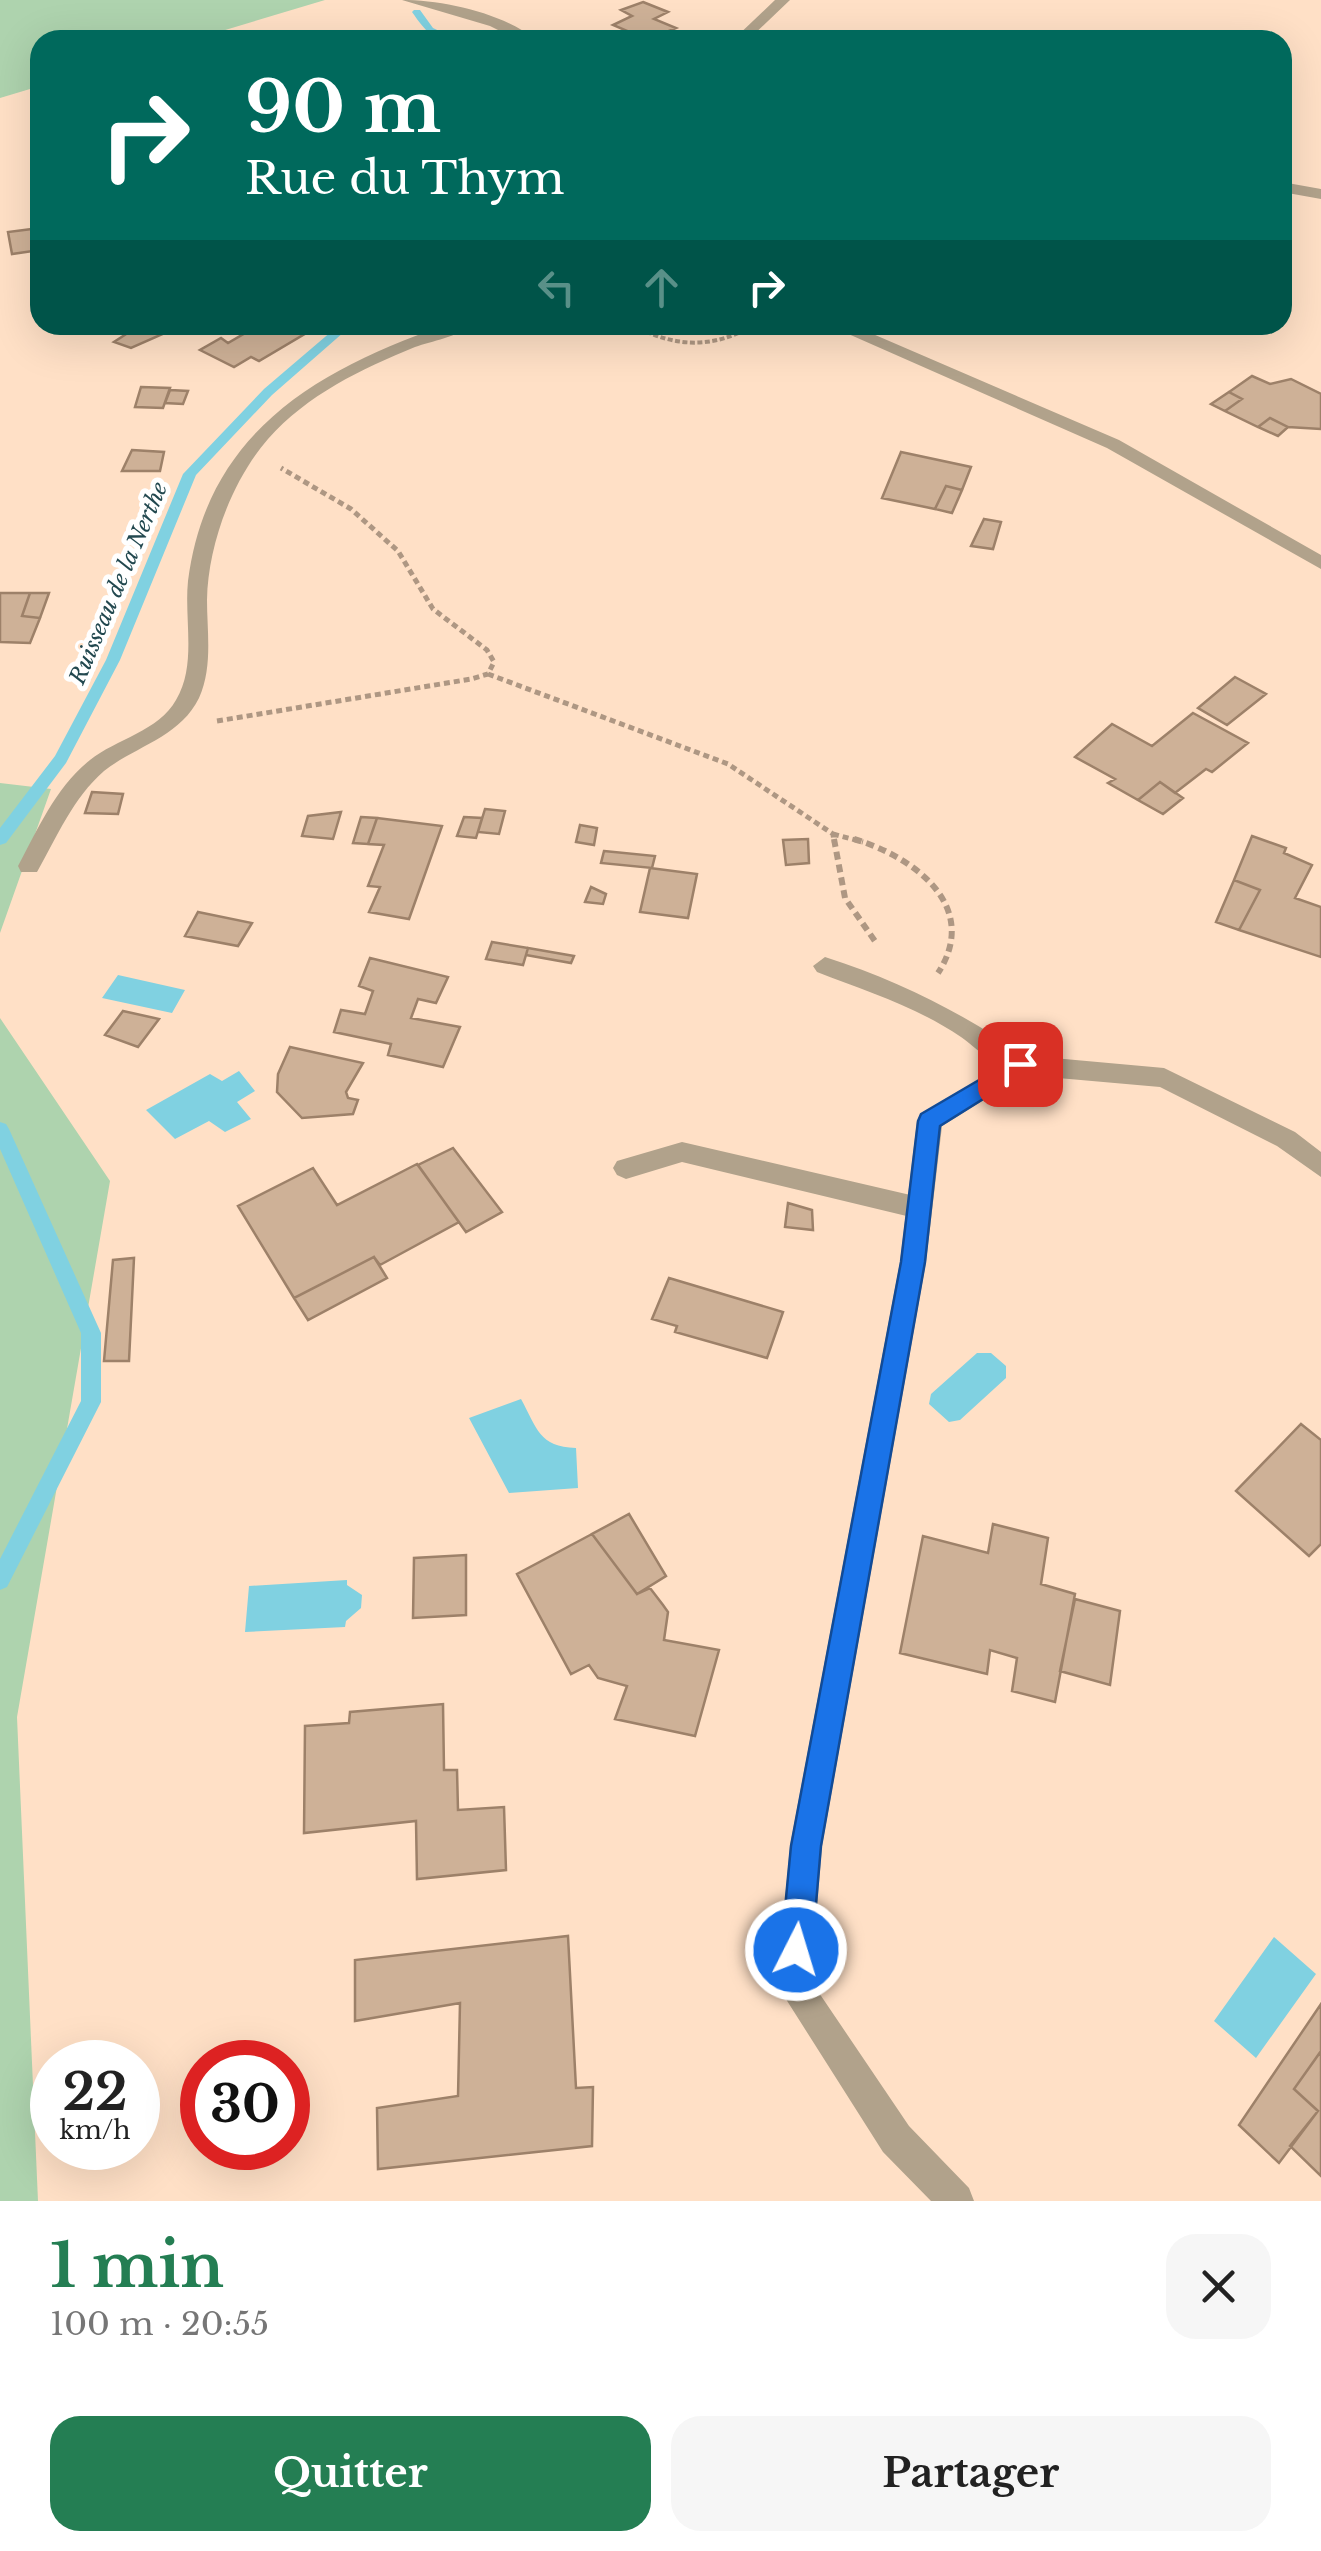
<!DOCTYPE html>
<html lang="fr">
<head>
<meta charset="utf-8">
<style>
  body { margin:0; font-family:"Libre Baskerville",serif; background:#f6f6f6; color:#222; height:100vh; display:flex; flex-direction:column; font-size:38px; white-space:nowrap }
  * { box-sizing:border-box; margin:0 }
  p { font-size:32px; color:#767676 }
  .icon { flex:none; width:55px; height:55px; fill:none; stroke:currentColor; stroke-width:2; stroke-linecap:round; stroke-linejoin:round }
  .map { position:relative; height:2201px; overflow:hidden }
  .details { display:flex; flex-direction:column; background:#fff; flex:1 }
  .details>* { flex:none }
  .guide { position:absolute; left:30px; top:30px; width:1262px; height:305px; border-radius:30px; box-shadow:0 10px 40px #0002; background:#00695c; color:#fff; overflow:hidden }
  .speed { position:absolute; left:30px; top:2040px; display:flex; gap:20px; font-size:50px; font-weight:700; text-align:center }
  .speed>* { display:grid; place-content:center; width:130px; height:130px; border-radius:50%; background:#fff; box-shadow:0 10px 40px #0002; line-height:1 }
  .speed small { font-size:25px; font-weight:400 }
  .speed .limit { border:15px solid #d22; background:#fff; color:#111 }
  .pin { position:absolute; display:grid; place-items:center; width:85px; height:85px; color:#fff; margin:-42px; border-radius:20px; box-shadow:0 5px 15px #0006 }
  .me { position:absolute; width:110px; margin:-55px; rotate:5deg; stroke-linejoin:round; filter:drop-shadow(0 0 8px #0008) }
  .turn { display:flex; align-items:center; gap:35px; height:210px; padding:0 50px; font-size:45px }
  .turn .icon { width:130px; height:130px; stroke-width:2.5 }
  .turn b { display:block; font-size:70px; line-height:85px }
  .lanes { display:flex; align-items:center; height:95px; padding:0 50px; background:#0003; justify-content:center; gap:50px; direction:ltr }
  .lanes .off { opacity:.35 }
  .round { display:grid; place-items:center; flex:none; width:105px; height:105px; border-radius:30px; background:#f6f6f6 }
  .head { display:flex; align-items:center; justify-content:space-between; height:170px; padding:0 50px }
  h1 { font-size:60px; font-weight:700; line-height:75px; color:#247e53 }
  .cta { display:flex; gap:20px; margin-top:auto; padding:20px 50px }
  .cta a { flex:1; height:115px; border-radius:30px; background:#247e53; color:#fff; font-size:40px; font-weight:700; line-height:115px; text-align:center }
  .cta a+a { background:#f6f6f6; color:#222 }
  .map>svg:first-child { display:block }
  .green { fill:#aed3ae }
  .water { fill:#80d1e1 }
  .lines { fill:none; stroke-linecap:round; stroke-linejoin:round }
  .stream { fill:#80d1e1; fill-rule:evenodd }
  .building { fill:#ceb197; stroke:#9d8169; stroke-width:2.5 }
  .path-far2 { stroke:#ae9783; stroke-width:4; stroke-dasharray:5 2.5; stroke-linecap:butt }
  .path-far1 { stroke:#ae9783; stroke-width:5; stroke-dasharray:6 4; stroke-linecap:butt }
  .path { stroke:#ae9783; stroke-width:6; stroke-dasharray:8 5; stroke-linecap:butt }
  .service { fill:#b1a28b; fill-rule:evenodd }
  .minor { fill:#b1a28b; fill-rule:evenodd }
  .tertiary { fill:#b1a28b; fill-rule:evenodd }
  .route { fill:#1a73e8; stroke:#114b97; stroke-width:2.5 }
  .labels { text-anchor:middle; stroke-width:10; stroke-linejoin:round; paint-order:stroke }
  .far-water-label { font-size:22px; font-style:italic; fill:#22484f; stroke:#fff }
</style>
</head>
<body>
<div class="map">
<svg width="1321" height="2201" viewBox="0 0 1321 2201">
  <rect width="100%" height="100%" fill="#ffe0c6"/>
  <path class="green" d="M 0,0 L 325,0 L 192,40 L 40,40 L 40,86 L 0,98 Z
    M 0,783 L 51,789 L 0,933 Z
    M 0,1018 L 110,1181 L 17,1717 L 38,2201 L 0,2201 Z"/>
  <path class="water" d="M 118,975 L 185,990 L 172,1013 L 102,998 Z
    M 239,1071 L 255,1091 L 237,1102 L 251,1119 L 225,1132 L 209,1121 L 175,1139 L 146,1110 L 210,1074 L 222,1081 Z
    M 977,1353 L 991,1353 L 1006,1366 L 1006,1378 L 960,1420 L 949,1422 L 929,1404 L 931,1394 Z
    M 521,1399 C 537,1428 539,1447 576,1448 L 578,1488 L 509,1493 L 469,1418 Z
    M 347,1580 L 347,1585 L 362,1595 L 361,1608 L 346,1621 L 345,1627 L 245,1632 L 249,1586 Z
    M 1274,1937 L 1316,1974 L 1256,2058 L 1214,2021 Z"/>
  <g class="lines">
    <path class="stream" d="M 414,10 L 420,10 L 433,28 L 458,40 C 432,40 426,32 412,12 Z
      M 339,325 L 352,325 L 272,395 L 196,475 L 120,660 L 66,763 L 6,843 L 0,845 L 0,828 L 55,756 L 106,660 L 183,474 L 264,389 Z
      M 0,1122 L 6,1124 L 9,1129 L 101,1333 L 101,1402 L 7,1587 L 0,1590 L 0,1559 L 81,1401 L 81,1333 L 0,1149 Z"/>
  </g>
  <path class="building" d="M 643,2 L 668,12 L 654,19 L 676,28 L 648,40 L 613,25 L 632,16 L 621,10 Z
    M 40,228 L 40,250 L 12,254 L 8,232 Z
    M 140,325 L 165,333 L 131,348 L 114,342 Z
    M 259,325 L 305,325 L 313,329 L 259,361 L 251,357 L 234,367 L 200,350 L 221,338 L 228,343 Z
    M 1252,376 L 1270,384 L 1291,379 L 1321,394 L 1321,429 L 1288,427 L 1270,418 L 1258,427 L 1225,411 L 1242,399 L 1229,392 Z
    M 141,387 L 170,388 L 163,408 L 135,407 Z
    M 170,390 L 188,391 L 183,404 L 165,403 Z
    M 1229,392 L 1242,399 L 1225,411 L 1211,404 Z
    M 1270,418 L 1288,427 L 1278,436 L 1258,427 Z
    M 132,450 L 164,452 L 160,471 L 122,471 Z
    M 901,452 L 971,467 L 962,490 L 946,486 L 935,509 L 882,498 Z
    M 946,486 L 962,490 L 952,513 L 935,509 Z
    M 984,519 L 1001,522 L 993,549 L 971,546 Z
    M 0,593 L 30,593 L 22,616 L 40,618 L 30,643 L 0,642 Z
    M 30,593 L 49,593 L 40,618 L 22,616 Z
    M 1235,677 L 1266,694 L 1227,725 L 1198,708 Z
    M 1193,713 L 1248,743 L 1212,772 L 1206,769 L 1175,793 L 1160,782 L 1138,800 L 1108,783 L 1115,779 L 1075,757 L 1112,724 L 1152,746 Z
    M 1160,782 L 1183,798 L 1163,814 L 1138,800 Z
    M 92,792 L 123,794 L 118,814 L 85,813 Z
    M 485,809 L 505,811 L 499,834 L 478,832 Z
    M 341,812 L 333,839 L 302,836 L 308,816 Z
    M 361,817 L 377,818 L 368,844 L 353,843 Z
    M 464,817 L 482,818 L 476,838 L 457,836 Z
    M 377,818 L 442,826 L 409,919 L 369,912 L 380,887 L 368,886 L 384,845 L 368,844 Z
    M 580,825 L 597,828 L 594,845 L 576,842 Z
    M 1252,836 L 1286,848 L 1284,853 L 1312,865 L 1295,898 L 1321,907 L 1321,957 L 1239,930 L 1260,890 L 1234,880 Z
    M 808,839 L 809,863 L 786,865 L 783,840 Z
    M 604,851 L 655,856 L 652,868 L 601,863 Z
    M 650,868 L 697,874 L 688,918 L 640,912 Z
    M 1234,880 L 1260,890 L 1239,930 L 1216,922 Z
    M 591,887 L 606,894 L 603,904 L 585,902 Z
    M 198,912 L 252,923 L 238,946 L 185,936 Z
    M 492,942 L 528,948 L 523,965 L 486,959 Z
    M 528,948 L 574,956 L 571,963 L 526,955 Z
    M 370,958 L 448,977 L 436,1003 L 418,999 L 411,1018 L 460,1027 L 443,1067 L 388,1055 L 391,1044 L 334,1032 L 341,1010 L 365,1014 L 373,991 L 359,986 Z
    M 123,1011 L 159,1019 L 138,1047 L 105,1035 Z
    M 290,1047 L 363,1063 L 346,1092 L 348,1098 L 358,1100 L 353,1114 L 302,1118 L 277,1092 L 278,1074 Z
    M 453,1148 L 502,1212 L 466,1232 L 418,1165 Z
    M 417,1164 L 459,1222 L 380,1265 L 374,1257 L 294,1298 L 238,1206 L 313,1168 L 337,1205 Z
    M 788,1203 L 812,1210 L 813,1230 L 785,1227 Z
    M 374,1257 L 387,1278 L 308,1320 L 294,1298 Z
    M 134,1258 L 129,1361 L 104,1361 L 113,1260 Z
    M 669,1278 L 783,1312 L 767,1358 L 675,1332 L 677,1326 L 652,1319 Z
    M 1301,1424 L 1321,1440 L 1321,1544 L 1309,1556 L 1236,1491 Z
    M 629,1514 L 666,1576 L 637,1594 L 592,1534 Z
    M 993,1524 L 1048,1538 L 1041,1584 L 1075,1594 L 1055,1702 L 1012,1691 L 1017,1658 L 990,1650 L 987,1674 L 900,1653 L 923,1536 L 988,1553 Z
    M 592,1534 L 637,1594 L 650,1588 L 663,1605 L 668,1612 L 664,1640 L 719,1650 L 695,1736 L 615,1719 L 627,1686 L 598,1678 L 589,1665 L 571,1674 L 517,1574 Z
    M 466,1555 L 466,1615 L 413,1618 L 414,1558 Z
    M 1075,1599 L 1120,1611 L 1110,1685 L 1060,1671 Z
    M 443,1704 L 444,1770 L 457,1770 L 458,1810 L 504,1807 L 506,1870 L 417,1879 L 416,1821 L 304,1833 L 305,1726 L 349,1723 L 350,1712 Z
    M 568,1936 L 576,2088 L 593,2087 L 592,2146 L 378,2169 L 377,2108 L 458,2096 L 460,2003 L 355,2021 L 355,1960 Z
    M 1321,2004 L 1321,2051 L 1294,2089 L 1318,2111 L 1279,2163 L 1239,2125 Z
    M 1321,2051 L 1321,2176 L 1290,2146 L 1318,2111 L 1294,2089 Z"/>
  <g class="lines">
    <path class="path-far2" d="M 633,325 C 675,348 713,349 754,325"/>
    <path class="path-far1" d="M 488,674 L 728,764 L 833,834 L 834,842
      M 217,721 L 471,679 L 488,674 L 494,662 L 487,650 L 433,609 L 398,551 L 351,509 L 281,468
      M 833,834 L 863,842"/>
    <path class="path" d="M 834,839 L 845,898 L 877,944
      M 854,839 C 915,857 981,907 938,973"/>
    <path class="service" d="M 775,0 L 790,0 L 748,40 L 733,40 Z
      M 825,957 C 900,981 964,1014 1029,1058 L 1032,1065 L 1029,1072 C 1007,1079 978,1049 961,1037 C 917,1007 866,991 817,972 L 813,966 Z
      M 682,1142 L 919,1197 L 928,1200 L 932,1208 L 928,1216 L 919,1219 L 682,1162 L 626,1179 L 617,1175 L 613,1168 L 617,1161 Z"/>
    <path class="minor" d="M 517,31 L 588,36 L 595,40 L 512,38 L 510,35 Z
      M 1282,182 L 1321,189 L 1321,199 L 1282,192 Z
      M 445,325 L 471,325 C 457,337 432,341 415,347 C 361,369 307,395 268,439 C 232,480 208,545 207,600 C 207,632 213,667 199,698 C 180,737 136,746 104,771 C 73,798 57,837 37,872 L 21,872 L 18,866 C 38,829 56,787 90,760 C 116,739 159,731 176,700 C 197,665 184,620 188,581 C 207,432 317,370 445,325 Z
      M 1020,1055 L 1164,1068 L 1295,1132 L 1321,1152 L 1321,1177 L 1277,1146 L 1160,1087 L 1024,1075 L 942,1126 L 926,1262 L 822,1846 L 811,1981 L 909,2126 L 969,2188 L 974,2201 L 931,2201 L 883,2152 L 777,1985 L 790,1846 L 900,1262 L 917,1121 L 921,1114 Z"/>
    <path class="tertiary" d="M 402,0 C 444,0 503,13 536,40 L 518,40 L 490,26 Z
      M 828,325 L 852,325 L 1119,440 L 1321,555 L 1321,569 L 1107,448 Z"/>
  </g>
  <path class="route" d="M 1020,1056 L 1028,1058 L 1031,1064 L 1028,1071 L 940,1126 L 925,1262 L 821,1846 L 812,1950 L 807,1961 L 796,1965 L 786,1961 L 781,1950 L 791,1846 L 901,1262 L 918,1121 L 921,1114 Z"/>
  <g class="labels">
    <g class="far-water-label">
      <text transform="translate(118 583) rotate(-67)" y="8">Ruisseau de la Nerthe</text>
    </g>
  </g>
</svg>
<div class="speed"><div>22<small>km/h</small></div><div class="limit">30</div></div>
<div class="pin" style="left:1020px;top:1064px;background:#d93025"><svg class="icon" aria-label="arrive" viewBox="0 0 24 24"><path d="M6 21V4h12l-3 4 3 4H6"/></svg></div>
<svg class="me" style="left:796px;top:1950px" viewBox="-20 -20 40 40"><circle r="17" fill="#1a73e8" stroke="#fff" stroke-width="3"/><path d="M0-11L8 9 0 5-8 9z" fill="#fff"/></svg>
<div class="guide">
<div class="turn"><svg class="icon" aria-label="right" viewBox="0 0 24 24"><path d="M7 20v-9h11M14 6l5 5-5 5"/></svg><div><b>90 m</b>Rue du Thym</div></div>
<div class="lanes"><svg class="icon off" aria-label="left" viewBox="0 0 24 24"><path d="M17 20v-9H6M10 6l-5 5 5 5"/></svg><svg class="icon off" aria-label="ahead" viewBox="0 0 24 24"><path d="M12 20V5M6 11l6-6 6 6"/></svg><svg class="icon" aria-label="right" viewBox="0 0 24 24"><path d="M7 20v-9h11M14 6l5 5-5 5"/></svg></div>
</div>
</div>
<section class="details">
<div class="head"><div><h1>1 min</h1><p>100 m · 20:55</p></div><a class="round"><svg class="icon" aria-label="close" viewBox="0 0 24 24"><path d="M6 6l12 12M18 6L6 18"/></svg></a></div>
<div class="cta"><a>Quitter</a><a>Partager</a></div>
</section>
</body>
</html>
